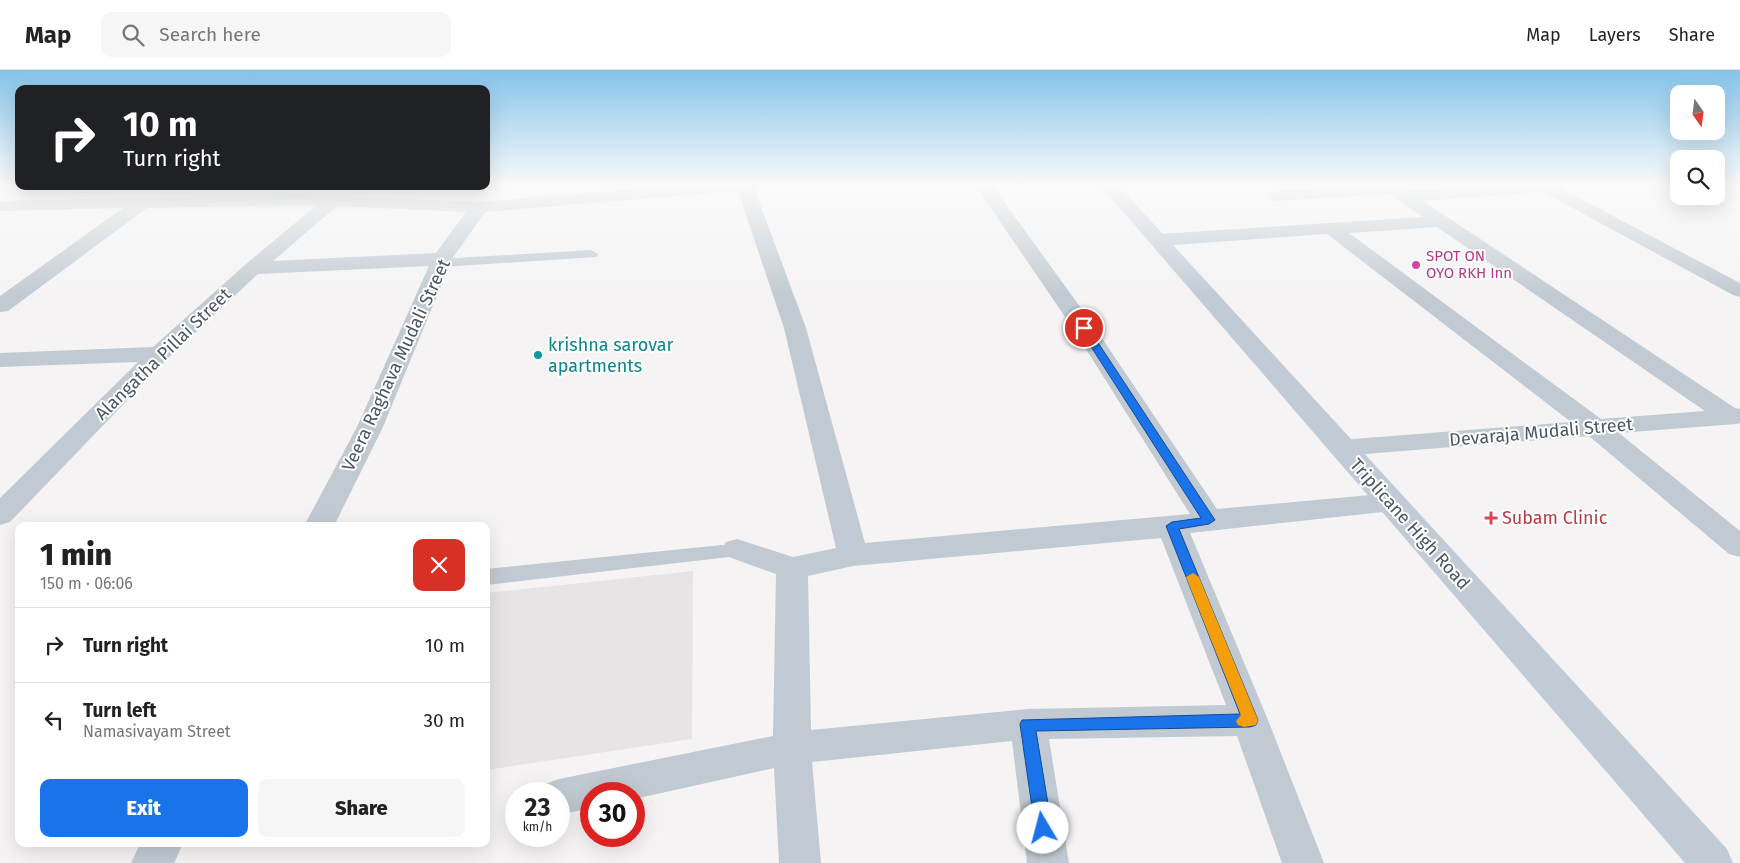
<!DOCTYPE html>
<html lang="en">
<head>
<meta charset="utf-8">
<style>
  body { margin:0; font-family:"Fira Sans",sans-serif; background:#f6f6f6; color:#222; height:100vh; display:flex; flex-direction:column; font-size:19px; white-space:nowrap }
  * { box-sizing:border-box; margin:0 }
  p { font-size:16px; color:#767676 }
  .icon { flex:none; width:28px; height:28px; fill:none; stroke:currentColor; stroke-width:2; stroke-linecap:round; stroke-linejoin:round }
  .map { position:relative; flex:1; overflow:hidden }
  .details { position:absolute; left:15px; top:452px; width:475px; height:325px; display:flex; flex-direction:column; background:#fff; border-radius:10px; box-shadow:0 5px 20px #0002 }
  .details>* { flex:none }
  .guide { position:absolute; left:15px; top:15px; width:475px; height:105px; border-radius:10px; box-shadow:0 5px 20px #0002; background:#202124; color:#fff; overflow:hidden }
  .needle { width:32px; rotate:166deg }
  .buttons { position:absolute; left:1670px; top:15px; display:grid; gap:10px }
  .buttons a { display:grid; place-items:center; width:55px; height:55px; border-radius:10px; background:#fff; box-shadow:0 5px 20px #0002; font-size:25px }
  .speed { position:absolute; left:505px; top:712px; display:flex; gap:10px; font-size:25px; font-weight:700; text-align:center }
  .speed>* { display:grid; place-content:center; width:65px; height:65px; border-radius:50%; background:#fff; box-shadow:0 5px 20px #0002; line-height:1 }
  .speed small { font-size:12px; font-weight:400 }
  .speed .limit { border:8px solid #d22; background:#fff; color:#111 }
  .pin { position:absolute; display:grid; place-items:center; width:42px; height:42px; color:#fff; margin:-21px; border:2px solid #fff; border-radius:50%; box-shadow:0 1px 5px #0007 }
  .me { position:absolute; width:55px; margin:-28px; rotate:352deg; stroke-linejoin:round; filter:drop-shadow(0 0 4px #0008) }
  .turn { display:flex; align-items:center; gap:18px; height:105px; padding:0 25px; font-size:22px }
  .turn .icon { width:65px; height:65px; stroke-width:2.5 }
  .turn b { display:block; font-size:35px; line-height:42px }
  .round { display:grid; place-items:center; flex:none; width:52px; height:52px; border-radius:10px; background:#f6f6f6 }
  .summary { display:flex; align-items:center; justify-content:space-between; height:85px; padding:0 25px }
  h1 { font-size:30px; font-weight:800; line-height:38px }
  .action { display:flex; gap:10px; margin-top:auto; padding:10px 25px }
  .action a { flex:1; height:58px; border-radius:10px; background:#1a73e8; color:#fff; font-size:20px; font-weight:800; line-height:58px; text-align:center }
  .action a+a { background:#f6f6f6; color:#222 }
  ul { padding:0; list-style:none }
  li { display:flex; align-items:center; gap:15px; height:75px; padding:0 25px; border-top:1px solid #e0e0e0 }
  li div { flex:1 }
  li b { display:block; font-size:19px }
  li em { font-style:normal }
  header { display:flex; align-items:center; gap:30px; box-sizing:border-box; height:70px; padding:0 25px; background:#fff; border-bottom:1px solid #e0e0e0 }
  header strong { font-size:24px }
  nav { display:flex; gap:28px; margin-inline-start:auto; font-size:18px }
  .search { width:350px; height:45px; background:#f6f6f6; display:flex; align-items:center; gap:12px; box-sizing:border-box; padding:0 18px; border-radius:10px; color:#767676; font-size:19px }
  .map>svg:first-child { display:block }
  .education { fill:#e6e4e5 }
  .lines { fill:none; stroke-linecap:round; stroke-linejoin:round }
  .lane { fill:#c1cad2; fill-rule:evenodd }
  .street { fill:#c1cad2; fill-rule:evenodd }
  .secondary { fill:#c1cbd6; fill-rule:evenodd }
  .route { fill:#1a73e8; stroke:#114b97 }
  .slow { fill:#f59e0b }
  .hotel-dot { fill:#d1479c; stroke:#fff; stroke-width:2 }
  .culture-dot { fill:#0f9aa8; stroke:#fff; stroke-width:2 }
  .health-dot { fill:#e0444e; stroke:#fff; stroke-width:2 }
  .labels { text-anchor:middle; stroke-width:4; stroke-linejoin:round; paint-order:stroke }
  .far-hotel-label { font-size:15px; fill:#b23c85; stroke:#fff; text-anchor:start }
  .culture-label { font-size:18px; fill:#0d838f; stroke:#fff; text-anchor:start }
  .street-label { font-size:18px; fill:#4a5661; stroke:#fff }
  .health-label { font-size:18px; fill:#be3a42; stroke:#fff; text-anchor:start }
</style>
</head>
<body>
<header>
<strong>Map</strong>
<div class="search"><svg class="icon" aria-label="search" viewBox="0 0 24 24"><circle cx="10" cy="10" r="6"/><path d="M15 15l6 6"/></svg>Search here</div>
<nav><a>Map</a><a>Layers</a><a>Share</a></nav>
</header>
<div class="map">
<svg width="1740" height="793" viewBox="0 0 1740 793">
  <rect width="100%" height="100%" fill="#f5f3f3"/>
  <path class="education" d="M 693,501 L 692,669 L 486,700 L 486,523 Z"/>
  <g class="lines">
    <path class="lane" d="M 591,180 L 598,184 L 596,187 L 441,197 L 434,193 L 441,189 Z
      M 722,475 L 729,477 L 732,482 L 729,487 L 486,515 L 486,499 Z"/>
    <path class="street" d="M 684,115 L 756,115 L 754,118 L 806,258 L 865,473 L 1190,444 L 1072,257 L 975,115 L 992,115 L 1091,252 L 1217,439 L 1392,423 L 1402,425 L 1406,432 L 1402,439 L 1392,441 L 1190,463 L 1268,650 L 1324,793 L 1282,793 L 1237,666 L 1049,669 L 1069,793 L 1027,793 L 1012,671 L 812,692 L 821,793 L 779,793 L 774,698 L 634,729 L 634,724 L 591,724 L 591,738 L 559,745 L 559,724 L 541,724 L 545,714 L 559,709 L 773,666 L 776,504 L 726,486 L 722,479 L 726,472 L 737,469 L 793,487 L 836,478 L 784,258 L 738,121 L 485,142 L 452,189 L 383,357 L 334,456 L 304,456 L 357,357 L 429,196 L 258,204 L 167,289 L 10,452 L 0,455 L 0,428 L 138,292 L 0,297 L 0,283 L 153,277 L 246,194 L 317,135 L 147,138 L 8,241 L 0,242 L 0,226 L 123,138 L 0,141 L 0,131 L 297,124 L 479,132 ZM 337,136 L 466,142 L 436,183 L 273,191 ZM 1161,468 L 1226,635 L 1028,639 L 811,660 L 808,506 L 853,496 Z
      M 1376,115 L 1400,115 L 1409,121 L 1500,115 L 1567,115 L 1564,120 L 1740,213 L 1740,227 L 1733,225 L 1543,122 L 1423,131 L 1735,338 L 1740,339 L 1740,353 L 1736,354 L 1619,363 L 1740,461 L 1740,487 L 1729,484 L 1589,366 L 1341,386 L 1332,384 L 1328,378 L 1332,372 L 1341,370 L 1571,352 L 1327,164 L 1159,176 L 1152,174 L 1149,170 L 1152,166 L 1159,164 L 1423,147 L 1390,124 L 1276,131 L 1270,130 L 1267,126 L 1270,122 L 1276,121 ZM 1437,157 L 1705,341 L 1601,349 L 1349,163 Z
      M 140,774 L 183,774 L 174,793 L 131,793 Z"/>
    <path class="secondary" d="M 1100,115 L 1118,115 L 1727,779 L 1733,793 L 1685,793 Z"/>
  </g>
  <linearGradient id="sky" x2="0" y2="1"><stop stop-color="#85c3ea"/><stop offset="0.51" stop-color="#fafafa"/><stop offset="1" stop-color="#fafafa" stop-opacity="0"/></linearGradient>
  <rect width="1740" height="226" fill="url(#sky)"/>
  <path class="route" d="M 1080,256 L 1087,256 L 1215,450 L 1209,454 L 1179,459 L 1258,650 L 1256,655 L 1250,657 L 1036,661 L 1052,758 L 1049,764 L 1043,766 L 1037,764 L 1035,758 L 1020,654 L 1022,650 L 1240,644 L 1166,456 L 1172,452 L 1201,448 L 1079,258 Z"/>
  <path class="slow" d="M 1193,503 L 1199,507 L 1258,650 L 1256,655 L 1244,657 L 1238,655 L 1236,651 L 1241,645 L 1186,507 Z"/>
  <circle class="hotel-dot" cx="1416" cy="195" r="5"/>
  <circle class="culture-dot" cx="538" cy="285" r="5"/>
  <path class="health-dot" d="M1488.5 440.5h5v5h5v5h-5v5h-5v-5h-5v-5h5z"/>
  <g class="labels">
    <g class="far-hotel-label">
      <text x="1426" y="191">SPOT ON<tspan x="1426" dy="17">OYO RKH Inn</tspan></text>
    </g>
    <g class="culture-label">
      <text x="548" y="281">krishna sarovar<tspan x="548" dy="21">apartments</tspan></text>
    </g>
    <g class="street-label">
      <text transform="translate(163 284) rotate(-44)" y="6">Alangatha Pillai Street</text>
      <text transform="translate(396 295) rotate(-65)" y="6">Veera Raghava Mudali Street</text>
      <text transform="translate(1541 362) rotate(-5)" y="6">Devaraja Mudali Street</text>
      <text transform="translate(1410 454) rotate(48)" y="6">Triplicane High Road</text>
    </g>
    <g class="health-label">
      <text x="1502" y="454">Subam Clinic</text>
    </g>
  </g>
</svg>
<div class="buttons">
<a><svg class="needle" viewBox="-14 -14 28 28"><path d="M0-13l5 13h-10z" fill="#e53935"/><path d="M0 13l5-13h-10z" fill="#767676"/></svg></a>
<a><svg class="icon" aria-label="search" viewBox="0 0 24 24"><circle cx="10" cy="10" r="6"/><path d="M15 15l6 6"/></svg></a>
</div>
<div class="speed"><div>23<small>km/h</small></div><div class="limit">30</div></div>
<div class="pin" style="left:1084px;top:258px;background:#d93025"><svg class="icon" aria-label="arrive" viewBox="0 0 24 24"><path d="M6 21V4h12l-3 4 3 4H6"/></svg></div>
<svg class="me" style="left:1043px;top:758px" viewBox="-20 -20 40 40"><circle r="19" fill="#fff"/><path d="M0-13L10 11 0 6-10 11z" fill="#1a73e8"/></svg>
<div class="guide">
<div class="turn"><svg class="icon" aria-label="right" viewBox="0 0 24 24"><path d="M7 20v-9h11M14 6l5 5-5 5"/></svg><div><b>10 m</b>Turn right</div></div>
</div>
<section class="details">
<div class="summary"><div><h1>1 min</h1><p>150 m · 06:06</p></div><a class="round" style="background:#d93025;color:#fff"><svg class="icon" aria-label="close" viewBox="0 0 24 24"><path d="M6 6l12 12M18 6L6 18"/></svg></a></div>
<ul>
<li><svg class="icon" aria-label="right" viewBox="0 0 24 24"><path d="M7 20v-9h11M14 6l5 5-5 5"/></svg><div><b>Turn right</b></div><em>10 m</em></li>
<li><svg class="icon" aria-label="left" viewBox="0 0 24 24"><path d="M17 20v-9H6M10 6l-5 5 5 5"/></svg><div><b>Turn left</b><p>Namasivayam Street</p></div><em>30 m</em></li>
</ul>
<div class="action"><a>Exit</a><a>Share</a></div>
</section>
</div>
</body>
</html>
